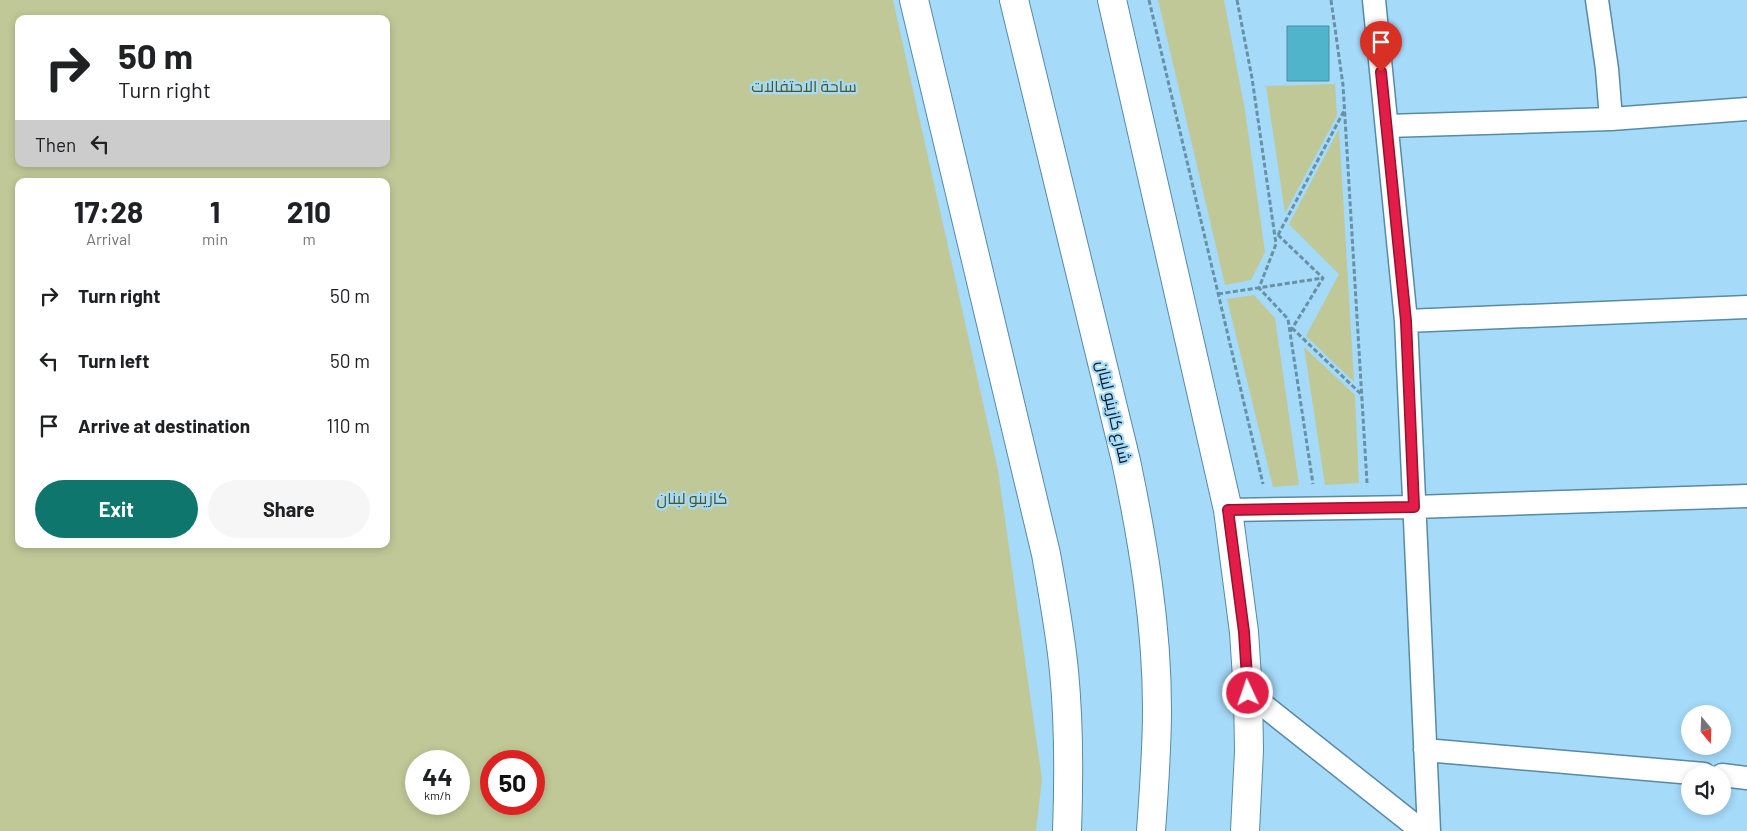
<!DOCTYPE html>
<html lang="en">
<head>
<meta charset="utf-8">
<style>
  body { margin:0; font-family:Barlow,Cairo,sans-serif; background:#f6f6f6; color:#202124; height:100vh; display:flex; flex-direction:column; font-size:19px; white-space:nowrap }
  * { box-sizing:border-box; margin:0 }
  p { font-size:16px; color:#757577 }
  .icon { flex:none; width:28px; height:28px; fill:none; stroke:currentColor; stroke-width:2; stroke-linecap:round; stroke-linejoin:round }
  .map { position:relative; flex:1; overflow:hidden }
  .panel { position:absolute; left:15px; top:178px; width:375px; height:370px; display:flex; flex-direction:column; background:#fff; border-radius:10px; box-shadow:0 2px 8px #0003 }
  .panel>* { flex:none }
  .banner { position:absolute; left:15px; top:15px; width:375px; height:152px; border-radius:10px; box-shadow:0 2px 8px #0003; background:#fff; color:#202124; overflow:hidden }
  .needle { width:32px; rotate:161deg }
  .tools { position:absolute; left:1681px; top:705px; display:grid; gap:10px }
  .tools a { display:grid; place-items:center; width:50px; height:50px; border-radius:50%; background:#fff; box-shadow:0 2px 8px #0003; font-size:25px }
  .speed { position:absolute; left:405px; top:750px; display:flex; gap:10px; font-size:25px; font-weight:700; text-align:center }
  .speed>* { display:grid; place-content:center; width:65px; height:65px; border-radius:50%; background:#fff; box-shadow:0 2px 8px #0003; line-height:1 }
  .speed small { font-size:12px; font-weight:400 }
  .speed .limit { border:8px solid #d22; background:#fff; color:#111 }
  .pin { position:absolute; display:grid; place-items:center; width:42px; height:42px; color:#fff; margin:-51px -21px; border-radius:50% 50% 50% 0; rotate:-45deg; box-shadow:0 0 5px #0007 }
  .pin .icon { rotate:45deg }
  .me { position:absolute; width:55px; margin:-28px; rotate:357deg; stroke-linejoin:round; filter:drop-shadow(0 0 4px #0008) }
  .turn { display:flex; align-items:center; gap:18px; height:105px; padding:0 20px; font-size:22px }
  .turn .icon { width:65px; height:65px; stroke-width:2.5 }
  .turn b { display:block; font-size:35px; line-height:42px }
  .then { display:flex; align-items:center; height:48px; padding:0 20px; background:#0003; gap:10px; font-size:19px }
  .eta { display:flex; justify-content:space-evenly; align-items:center; height:85px; text-align:center }
  .eta b { font-size:30px; font-weight:700; line-height:35px }
  .primary-button { display:flex; gap:10px; margin-top:auto; padding:10px 20px }
  .primary-button a { flex:1; height:58px; border-radius:30px; background:#0f766e; color:#fff; font-size:20px; font-weight:700; line-height:58px; text-align:center }
  .primary-button a+a { background:#f6f6f6; color:#202124 }
  ul { padding:0; list-style:none }
  li { display:flex; align-items:center; gap:15px; height:65px; padding:0 20px }
  li div { flex:1 }
  li b { display:block; font-size:19px }
  li em { font-style:normal }
  .map>svg:first-child { display:block }
  .green { fill:#c1c897; fill-rule:evenodd }
  .building { fill:#50b5cb; stroke:#4c8c9b }
  .lines { fill:none; stroke-linecap:round; stroke-linejoin:round }
  .street-casing { stroke:#578aa7; stroke-width:25 }
  .secondary-casing { stroke:#578aa7; stroke-width:30 }
  .path { stroke:#6891a8; stroke-width:3; stroke-dasharray:5 2.5; stroke-linecap:butt }
  .street { stroke:#fff; stroke-width:22 }
  .secondary { stroke:#fff; stroke-width:28 }
  .route-casing { stroke:#92132f; stroke-width:12 }
  .route { stroke:#e11d48; stroke-width:9 }
  .labels { text-anchor:middle; stroke-width:4.5; stroke-linejoin:round; paint-order:stroke }
  .park-label { font-size:16px; fill:#50561f; stroke:#a5daf9 }
  .street-label { font-size:16px; fill:#01141f; stroke:#a5daf9 }
</style>
</head>
<body>
<div class="map">
<svg width="1747" height="831" viewBox="0 0 1747 831">
  <rect width="100%" height="100%" fill="#a5daf9"/>
  <path class="green" d="M 0,0 L 893,0 L 998,470 L 1042,779 L 1036,831 L 0,831 ZM 19,19 L 386,19 L 386,164 L 19,164 ZM 19,181 L 386,181 L 386,544 L 19,544 ZM 416,761 L 459,761 L 459,804 L 416,804 ZM 491,761 L 534,761 L 534,804 L 491,804 Z
    M 1158,0 L 1224,0 L 1245,110 L 1265,252 L 1251,280 L 1225,285 Z
    M 1335,84 L 1337,116 L 1285,213 L 1266,86 Z
    M 1339,129 L 1354,382 L 1306,336 L 1339,274 L 1289,224 Z
    M 1254,295 L 1275,318 L 1299,485 L 1273,487 L 1227,299 Z
    M 1304,347 L 1355,395 L 1359,483 L 1325,485 Z"/>
  <path class="building" d="M 1287,26 L 1329,26 L 1329,81 L 1287,81 Z"/>
  <g class="lines">
    <defs>
      <path id="street" d="M 1374,0 L 1406,321 L 1429,831
        M 1597,0 L 1607,69 L 1611,119
        M 1387,126 L 1611,119 L 1747,109
        M 1406,321 L 1747,307
        M 1228,510 L 1414,507 L 1747,496
        M 1248,693 L 1422,831
        M 1425,750 L 1704,774
        M 1722,775 L 1747,778"/>
      <path id="secondary" d="M 914,0 L 1046,554 C 1053,593 1060,631 1064,671 C 1069,724 1069,778 1067,831
        M 1014,0 L 1126,461 C 1143,542 1157,625 1157,709 C 1157,750 1154,790 1151,831
        M 1112,0 L 1228,510 L 1244,632 L 1248,693 L 1249,751 L 1245,831"/>
    </defs>
    <use href="#street" class="street-casing"/>
    <use href="#secondary" class="secondary-casing"/>
    <path class="path" d="M 1149,0 L 1263,484
      M 1237,0 L 1252,78 L 1276,244 L 1259,288 L 1288,319 L 1313,484
      M 1331,0 L 1343,85 L 1367,483
      M 1278,235 L 1344,111
      M 1278,235 L 1323,278 L 1290,332
      M 1218,294 L 1323,278
      M 1292,328 L 1361,394"/>
    <use href="#street" class="street"/>
    <use href="#secondary" class="secondary"/>
  </g>
  <g class="lines">
    <defs>
      <path id="route" d="M 1248,693 L 1244,632 L 1228,510 L 1414,507 L 1406,321 L 1381,72"/>
    </defs>
    <use href="#route" class="route-casing"/>
    <use href="#route" class="route"/>
  </g>
  <g class="labels">
    <g class="park-label">
      <text x="804" y="92">ساحة الاحتفالات</text>
      <text x="692" y="504">كازينو لبنان</text>
    </g>
    <g class="street-label">
      <text transform="translate(1114 412) rotate(77)" y="6">شارع كازينو لبنان</text>
    </g>
  </g>
</svg>
<div class="tools">
<a><svg class="needle" viewBox="-14 -14 28 28"><path d="M0-13l5 13h-10z" fill="#e53935"/><path d="M0 13l5-13h-10z" fill="#757577"/></svg></a>
<a><svg class="icon" aria-label="sound" viewBox="0 0 24 24"><path d="M4 9h4l5-4v14l-5-4H4zM17 9q2 3 0 6"/></svg></a>
</div>
<div class="speed"><div>44<small>km/h</small></div><div class="limit">50</div></div>
<div class="pin" style="left:1381px;top:72px;background:#d93025"><svg class="icon" aria-label="arrive" viewBox="0 0 24 24"><path d="M6 21V4h12l-3 4 3 4H6"/></svg></div>
<svg class="me" style="left:1248px;top:693px" viewBox="-20 -20 40 40"><circle r="17" fill="#e11d48" stroke="#fff" stroke-width="3"/><path d="M0-11L8 9 0 5-8 9z" fill="#fff"/></svg>
<div class="banner">
<div class="turn"><svg class="icon" aria-label="right" viewBox="0 0 24 24"><path d="M7 20v-9h11M14 6l5 5-5 5"/></svg><div><b>50 m</b>Turn right</div></div>
<div class="then">Then<svg class="icon" aria-label="left" viewBox="0 0 24 24"><path d="M17 20v-9H6M10 6l-5 5 5 5"/></svg></div>
</div>
<section class="panel">
<div class="eta">
<div><b>17:28</b><p>Arrival</p></div>
<div><b>1</b><p>min</p></div>
<div><b>210</b><p>m</p></div>
</div>
<ul>
<li><svg class="icon" aria-label="right" viewBox="0 0 24 24"><path d="M7 20v-9h11M14 6l5 5-5 5"/></svg><div><b>Turn right</b></div><em>50 m</em></li>
<li><svg class="icon" aria-label="left" viewBox="0 0 24 24"><path d="M17 20v-9H6M10 6l-5 5 5 5"/></svg><div><b>Turn left</b></div><em>50 m</em></li>
<li><svg class="icon" aria-label="arrive" viewBox="0 0 24 24"><path d="M6 21V4h12l-3 4 3 4H6"/></svg><div><b>Arrive at destination</b></div><em>110 m</em></li>
</ul>
<div class="primary-button"><a>Exit</a><a>Share</a></div>
</section>
</div>
</body>
</html>
